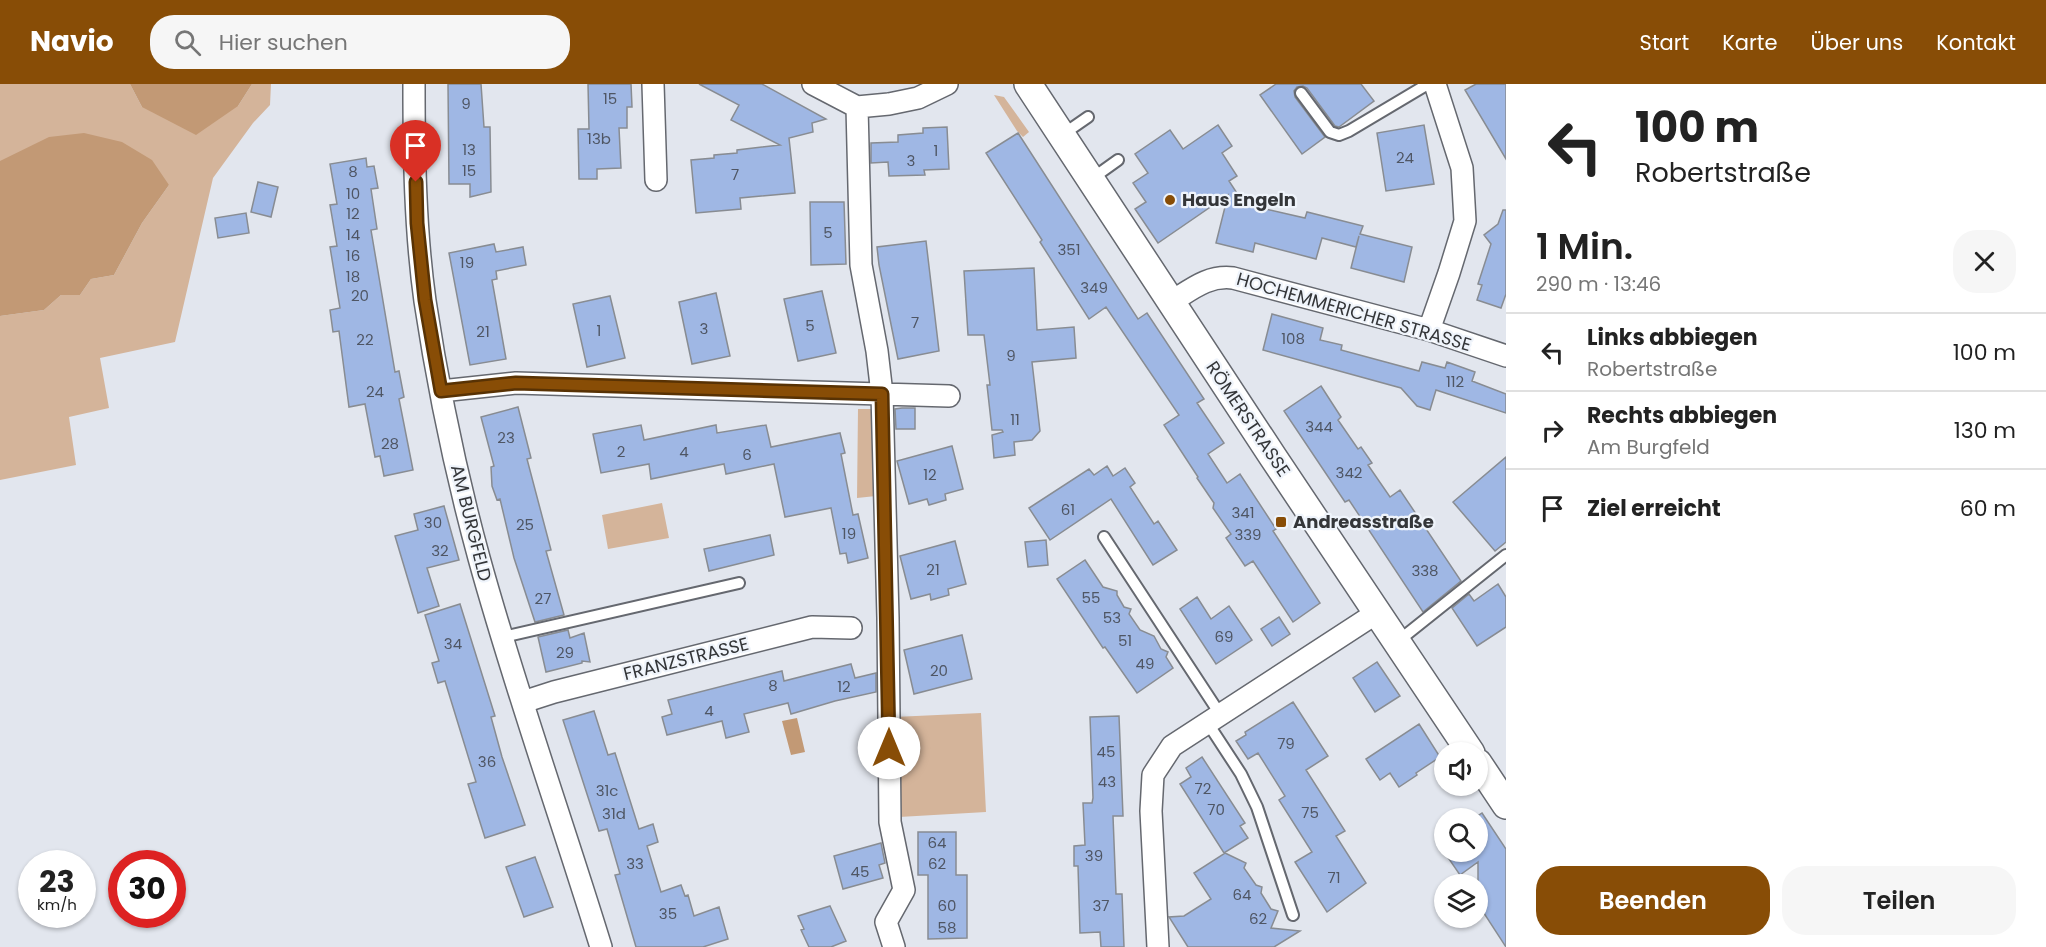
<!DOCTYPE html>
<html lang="de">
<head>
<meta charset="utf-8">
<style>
  body { margin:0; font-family:Poppins,sans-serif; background:#f6f6f6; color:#222; height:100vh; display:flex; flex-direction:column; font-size:22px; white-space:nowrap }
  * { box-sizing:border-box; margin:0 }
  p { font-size:20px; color:#767676 }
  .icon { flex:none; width:33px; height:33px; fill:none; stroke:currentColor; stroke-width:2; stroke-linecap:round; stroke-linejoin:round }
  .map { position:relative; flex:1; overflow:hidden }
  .side { display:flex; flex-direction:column; background:#fff; width:540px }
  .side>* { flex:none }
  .guide { background:#fff; color:#222; overflow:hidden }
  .buttons { position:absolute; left:1434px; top:658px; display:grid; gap:12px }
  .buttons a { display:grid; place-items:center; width:54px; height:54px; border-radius:50%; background:#fff; box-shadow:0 2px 4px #0004; font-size:30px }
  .speed { position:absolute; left:18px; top:766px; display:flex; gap:12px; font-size:30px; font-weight:700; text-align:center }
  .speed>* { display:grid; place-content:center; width:78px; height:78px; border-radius:50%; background:#fff; box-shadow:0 2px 4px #0004; line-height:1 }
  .speed small { font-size:15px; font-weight:400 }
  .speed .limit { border:9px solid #d22; background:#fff; color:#111 }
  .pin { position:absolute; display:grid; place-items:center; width:51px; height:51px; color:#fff; margin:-62px -26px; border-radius:50% 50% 50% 0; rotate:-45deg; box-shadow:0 0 6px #0007 }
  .pin .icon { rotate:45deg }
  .me { position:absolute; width:66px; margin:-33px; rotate:0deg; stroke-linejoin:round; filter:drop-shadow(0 0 4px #0008) }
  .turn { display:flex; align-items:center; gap:21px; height:126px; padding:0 30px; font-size:27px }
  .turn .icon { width:78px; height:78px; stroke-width:2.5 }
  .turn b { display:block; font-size:42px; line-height:51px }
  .round { display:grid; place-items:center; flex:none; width:63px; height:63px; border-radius:24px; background:#f6f6f6 }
  .overview { display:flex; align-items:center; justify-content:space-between; height:102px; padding:0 30px }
  h1 { font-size:36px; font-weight:600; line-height:45px }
  .action { display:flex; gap:12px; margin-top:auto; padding:12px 30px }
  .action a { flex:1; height:69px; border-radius:24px; background:#884d06; color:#fff; font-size:24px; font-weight:600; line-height:69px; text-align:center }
  .action a+a { background:#f6f6f6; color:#222 }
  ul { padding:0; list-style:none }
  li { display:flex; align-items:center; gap:18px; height:78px; padding:0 30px; border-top:2px solid #e0e0e0 }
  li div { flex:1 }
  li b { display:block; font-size:22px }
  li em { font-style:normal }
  header { display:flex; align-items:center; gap:36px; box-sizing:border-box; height:84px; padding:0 30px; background:#884d06; color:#fff }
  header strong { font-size:28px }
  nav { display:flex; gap:33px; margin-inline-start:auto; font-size:21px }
  .search { width:420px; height:54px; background:#f6f6f6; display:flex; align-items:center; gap:15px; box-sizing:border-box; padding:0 21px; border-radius:24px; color:#767676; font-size:22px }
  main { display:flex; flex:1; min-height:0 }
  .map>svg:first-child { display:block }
  .green { fill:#d4b49a }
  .water { fill:#c29975 }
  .building { fill:#9fb7e4; stroke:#888c92; stroke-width:1.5 }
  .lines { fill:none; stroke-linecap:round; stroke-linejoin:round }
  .service-casing { stroke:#65686f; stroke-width:14 }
  .minor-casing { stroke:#65686f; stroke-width:24 }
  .tertiary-casing { stroke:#65686f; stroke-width:30 }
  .service { stroke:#fff; stroke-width:10 }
  .minor { stroke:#fff; stroke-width:21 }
  .tertiary { stroke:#fff; stroke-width:27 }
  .route-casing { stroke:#583204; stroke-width:15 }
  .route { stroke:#884d06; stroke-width:10 }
  .poi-dot { fill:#884d06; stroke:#eff4fb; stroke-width:2 }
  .labels { text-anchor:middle; stroke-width:4.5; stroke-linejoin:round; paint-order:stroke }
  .number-label { font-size:15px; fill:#4f5664 }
  .poi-label { font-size:18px; font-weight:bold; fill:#343639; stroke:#eff4fb; text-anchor:start }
  .street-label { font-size:18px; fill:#343639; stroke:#eff4fb }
</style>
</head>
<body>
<header>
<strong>Navio</strong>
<div class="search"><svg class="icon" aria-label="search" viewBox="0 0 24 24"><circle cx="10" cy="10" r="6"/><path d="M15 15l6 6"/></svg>Hier suchen</div>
<nav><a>Start</a><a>Karte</a><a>Über uns</a><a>Kontakt</a></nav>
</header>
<main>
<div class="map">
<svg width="1506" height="863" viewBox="0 0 1506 863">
  <rect width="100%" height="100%" fill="#e2e6ee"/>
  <path class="green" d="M 0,0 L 130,0 L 142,23 L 238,22 L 252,0 L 271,0 L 270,21 L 253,39 L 213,94 L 175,258 L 100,274 L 109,324 L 69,333 L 76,381 L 0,396 L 0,232 L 44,226 L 61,211 L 80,211 L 91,195 L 114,191 L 142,139 L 169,101 L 0,77 Z
    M 994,11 L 1004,13 L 1029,48 L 1023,53 L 1017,47 Z
    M 858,325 L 873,325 L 876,412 L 857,414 Z
    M 662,419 L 669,454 L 608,465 L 602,431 Z
    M 981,629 L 986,728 L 899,733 L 894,633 Z"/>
  <path class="water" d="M 130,0 L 252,0 L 238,22 L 196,51 L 142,23 Z
    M 84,49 L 122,58 L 152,76 L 169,101 L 142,139 L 114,191 L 91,195 L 80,211 L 61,211 L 44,226 L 0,232 L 0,77 L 49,53 Z
    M 797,634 L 805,668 L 791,671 L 782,637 Z"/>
  <path class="building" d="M 448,0 L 481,0 L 484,43 L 490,43 L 491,108 L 470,113 L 470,100 L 449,100 Z
    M 588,0 L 631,0 L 632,23 L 627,23 L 627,44 L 619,44 L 621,84 L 597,85 L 597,95 L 579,95 L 578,45 L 589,45 Z
    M 699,0 L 762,0 L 826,35 L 812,39 L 813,48 L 789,54 L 795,109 L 740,114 L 741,125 L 696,129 L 691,76 L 714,74 L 714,71 L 737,69 L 737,66 L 780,61 L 731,36 L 739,21 Z
    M 1276,0 L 1361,0 L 1374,17 L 1339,43 L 1335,42 L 1307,4 L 1303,2 L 1297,3 L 1294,7 L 1295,13 L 1325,53 L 1302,70 L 1260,11 Z
    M 1476,0 L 1506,0 L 1506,75 L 1465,6 Z
    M 1218,41 L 1232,62 L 1222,69 L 1237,92 L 1229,97 L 1244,120 L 1305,134 L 1307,128 L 1363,142 L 1360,150 L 1412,163 L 1404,198 L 1351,184 L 1359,152 L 1356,163 L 1322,154 L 1316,175 L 1255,159 L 1253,168 L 1216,159 L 1228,111 L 1158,159 L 1135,125 L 1146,118 L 1133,99 L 1148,89 L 1135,70 L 1170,46 L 1183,65 Z
    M 1424,41 L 1434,100 L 1386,107 L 1377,49 Z
    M 947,43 L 949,85 L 924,86 L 925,91 L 889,92 L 888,78 L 871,79 L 871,59 L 898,58 L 898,51 L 923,49 L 923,44 Z
    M 1018,49 L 1138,235 L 1147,229 L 1204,315 L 1197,319 L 1224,359 L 1208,370 L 1227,399 L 1240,390 L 1276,445 L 1273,447 L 1320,519 L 1293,538 L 1253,477 L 1245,482 L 1226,454 L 1231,450 L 1213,424 L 1214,419 L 1197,394 L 1198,393 L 1164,341 L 1179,331 L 1106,223 L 1089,235 L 1040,158 L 1042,156 L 986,69 Z
    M 366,74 L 367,83 L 374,82 L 378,104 L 371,105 L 377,145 L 371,146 L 395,288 L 399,287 L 404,313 L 399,315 L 413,386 L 384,392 L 380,372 L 375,373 L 365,320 L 349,323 L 339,247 L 333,248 L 330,226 L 340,224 L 330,163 L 337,162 L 330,121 L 337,120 L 330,80 Z
    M 258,98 L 278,103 L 271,133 L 251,128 Z
    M 810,118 L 844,118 L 846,180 L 811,181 Z
    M 1503,126 L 1506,126 L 1506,210 L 1501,224 L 1477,216 L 1482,201 L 1478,200 L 1491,160 L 1484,151 L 1498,140 Z
    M 246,129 L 249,149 L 218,154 L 215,134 Z
    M 926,157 L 939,267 L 898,275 L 879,181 L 877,163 Z
    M 494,160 L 496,168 L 523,163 L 526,181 L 496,187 L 497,195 L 492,196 L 506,275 L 470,281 L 449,169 Z
    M 1034,184 L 1037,246 L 1074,243 L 1076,274 L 1032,278 L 1040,347 L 1032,356 L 1014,358 L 1015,371 L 994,374 L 992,351 L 1003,348 L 1002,346 L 992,346 L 987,301 L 990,301 L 984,251 L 968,251 L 964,187 Z
    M 822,207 L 836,269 L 798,277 L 784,215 Z
    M 716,209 L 730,272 L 692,280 L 679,218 Z
    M 610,212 L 625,274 L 587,283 L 573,220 Z
    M 1272,230 L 1323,244 L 1320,256 L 1342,261 L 1341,266 L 1419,287 L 1422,278 L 1445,284 L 1447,278 L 1475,288 L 1472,297 L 1506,310 L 1506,329 L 1436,306 L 1430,326 L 1417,322 L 1401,304 L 1263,266 Z
    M 1321,302 L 1341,333 L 1338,336 L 1358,365 L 1361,363 L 1372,379 L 1368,381 L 1390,413 L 1400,406 L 1461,497 L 1423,528 L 1349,416 L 1345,418 L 1284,327 Z
    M 518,323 L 531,374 L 527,375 L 551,466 L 546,467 L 564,531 L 535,538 L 514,474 L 500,415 L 497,416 L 492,402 L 491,383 L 494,382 L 481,333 Z
    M 902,324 L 915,324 L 915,345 L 896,345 L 895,325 Z
    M 641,341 L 644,356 L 716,341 L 717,349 L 766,341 L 771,363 L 840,349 L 845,369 L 841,370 L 853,431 L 858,430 L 868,474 L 848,479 L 846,469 L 840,470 L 831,424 L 785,433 L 774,380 L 726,390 L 724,380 L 651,395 L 649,380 L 601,389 L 593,350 Z
    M 952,362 L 963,405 L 945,410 L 946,416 L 929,421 L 927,415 L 909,420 L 897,377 Z
    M 1506,373 L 1506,458 L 1495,467 L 1453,418 Z
    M 1107,382 L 1113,392 L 1125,384 L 1135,399 L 1130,403 L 1154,440 L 1158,437 L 1177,466 L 1153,481 L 1111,415 L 1050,456 L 1029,424 L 1089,385 L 1094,391 Z
    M 444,422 L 459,476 L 427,484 L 439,522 L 418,529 L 395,452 L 418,446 L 414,430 Z
    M 770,451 L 774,471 L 709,487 L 704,465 Z
    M 1046,456 L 1048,481 L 1028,483 L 1025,458 Z
    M 955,457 L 966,500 L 948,505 L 949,511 L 931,516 L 930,510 L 911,515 L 900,472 Z
    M 1085,476 L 1103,503 L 1117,507 L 1117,511 L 1124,523 L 1131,525 L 1129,530 L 1140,546 L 1154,552 L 1161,565 L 1168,568 L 1166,573 L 1173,584 L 1137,609 L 1105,563 L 1103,564 L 1057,495 Z
    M 1498,500 L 1506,513 L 1506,543 L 1477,562 L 1452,524 L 1469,510 L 1474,517 Z
    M 1197,513 L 1211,535 L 1229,522 L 1252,556 L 1216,580 L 1180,525 Z
    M 460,520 L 495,632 L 491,633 L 502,673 L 525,741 L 485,754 L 468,700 L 476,698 L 445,597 L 438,599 L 432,579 L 439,577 L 425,531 Z
    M 1279,533 L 1290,550 L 1272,562 L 1261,545 Z
    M 568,546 L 570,554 L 584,549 L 590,578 L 582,577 L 582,579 L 546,588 L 538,553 Z
    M 962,551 L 972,595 L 914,610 L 904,566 Z
    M 1377,578 L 1400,612 L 1375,628 L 1353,594 Z
    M 851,580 L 855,594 L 876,589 L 876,608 L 835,617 L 791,630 L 788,619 L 744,630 L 749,648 L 726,654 L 722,637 L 667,651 L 662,633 L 672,630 L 668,616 L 782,587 L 784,597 Z
    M 1293,618 L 1328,672 L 1306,686 L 1345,747 L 1336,752 L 1366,799 L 1327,828 L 1295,778 L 1312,768 L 1279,716 L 1285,712 L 1258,669 L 1248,675 L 1236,657 L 1246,651 L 1245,648 Z
    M 594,627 L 608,671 L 615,669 L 639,745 L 653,740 L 658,758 L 647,762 L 661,808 L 681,801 L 685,812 L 688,811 L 694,832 L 719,823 L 728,855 L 703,863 L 636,863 L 615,791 L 620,790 L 607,745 L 599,747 L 563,636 Z
    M 1119,632 L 1123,732 L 1113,732 L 1116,810 L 1122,810 L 1124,863 L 1101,863 L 1100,848 L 1080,849 L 1078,782 L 1074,782 L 1074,762 L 1085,761 L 1083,719 L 1092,719 L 1093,714 L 1090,633 Z
    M 1419,640 L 1440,673 L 1416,689 L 1417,691 L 1399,703 L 1390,689 L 1380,696 L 1366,675 Z
    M 1202,673 L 1245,739 L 1240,742 L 1248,754 L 1224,769 L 1180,700 L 1191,693 L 1186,684 Z
    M 1482,729 L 1506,765 L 1506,863 L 1478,820 L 1478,778 L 1460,791 L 1438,759 L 1444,754 L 1444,768 L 1478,768 L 1478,735 L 1473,735 Z
    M 918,748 L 956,748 L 956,791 L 967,791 L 967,854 L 928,855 L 928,791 L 918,791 Z
    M 881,759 L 885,779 L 879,781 L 883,794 L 843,805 L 834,772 Z
    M 1225,769 L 1246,779 L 1244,784 L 1256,801 L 1262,803 L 1261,809 L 1271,825 L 1278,827 L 1271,844 L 1300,847 L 1274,863 L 1188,863 L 1169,833 L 1184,832 L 1211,815 L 1194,789 Z
    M 535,773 L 553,823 L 524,833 L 506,783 Z
    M 830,822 L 846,857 L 831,863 L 809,863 L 801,846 L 804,845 L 798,832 Z"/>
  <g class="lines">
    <defs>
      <path id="service" d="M 1301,9 L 1330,48 L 1339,51 L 1349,47 L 1428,0
        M 1062,51 L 1088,33
        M 1090,96 L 1118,76
        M 1104,453 L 1220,630
        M 503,553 L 739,499
        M 1397,558 L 1506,471
        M 1207,638 L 1241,690 L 1257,723 L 1293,831"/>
      <path id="minor" d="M 414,0 C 414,72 415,145 425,217 C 438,303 456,390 479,474 C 515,605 561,733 601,863
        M 653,0 L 656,96
        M 813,0 L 857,23 L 889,20 L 918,14 L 947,0
        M 857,23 L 861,181 L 877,267 L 882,310 L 888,534 L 890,738 L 904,806 L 886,838 L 894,863
        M 1171,218 C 1192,205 1208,191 1233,194 L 1429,246 L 1506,272
        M 1429,246 L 1449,189 L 1465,137 L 1462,84 L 1435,0
        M 441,307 L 516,299 L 949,312
        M 523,618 L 554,608 L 812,543 L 851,544
        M 1158,863 L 1151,727 L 1153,691 L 1172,662 L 1378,528"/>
      <path id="tertiary" d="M 1028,0 L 1273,373 L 1471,669
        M 1478,679 L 1506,721"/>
    </defs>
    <use href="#service" class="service-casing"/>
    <use href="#minor" class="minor-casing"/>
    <use href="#tertiary" class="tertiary-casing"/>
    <use href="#service" class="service"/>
    <use href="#minor" class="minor"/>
    <use href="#tertiary" class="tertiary"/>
  </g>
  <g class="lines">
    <defs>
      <path id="route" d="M 416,98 L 417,139 L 425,216 L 441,307 L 516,299 L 882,310 L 889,664"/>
    </defs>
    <use href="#route" class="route-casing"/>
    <use href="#route" class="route"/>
  </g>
  <g class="poi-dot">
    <circle cx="1170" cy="116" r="6"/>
    <rect x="1275" y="432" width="12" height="12" rx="3"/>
  </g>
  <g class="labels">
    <g class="number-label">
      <text x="610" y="20">15</text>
      <text x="466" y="25">9</text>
      <text x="599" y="60">13b</text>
      <text x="469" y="71">13</text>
      <text x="936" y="72">1</text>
      <text x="1405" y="79">24</text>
      <text x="911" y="82">3</text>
      <text x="469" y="92">15</text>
      <text x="353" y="93">8</text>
      <text x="735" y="96">7</text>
      <text x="353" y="115">10</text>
      <text x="353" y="135">12</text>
      <text x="828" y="154">5</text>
      <text x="353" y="156">14</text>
      <text x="1069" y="171">351</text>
      <text x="353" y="177">16</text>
      <text x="467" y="184">19</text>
      <text x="353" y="198">18</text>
      <text x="1094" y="209">349</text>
      <text x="360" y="217">20</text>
      <text x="915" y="244">7</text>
      <text x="810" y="247">5</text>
      <text x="704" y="250">3</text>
      <text x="599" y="252">1</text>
      <text x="483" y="253">21</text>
      <text x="1293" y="260">108</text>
      <text x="365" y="261">22</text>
      <text x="1011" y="277">9</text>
      <text x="1455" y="303">112</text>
      <text x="375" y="313">24</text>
      <text x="1015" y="341">11</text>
      <text x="1319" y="348">344</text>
      <text x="506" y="359">23</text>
      <text x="390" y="365">28</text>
      <text x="621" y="373">2</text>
      <text x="684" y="373">4</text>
      <text x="747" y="376">6</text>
      <text x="1349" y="394">342</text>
      <text x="930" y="396">12</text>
      <text x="1068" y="431">61</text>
      <text x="1243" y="434">341</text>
      <text x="433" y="444">30</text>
      <text x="525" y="446">25</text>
      <text x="849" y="455">19</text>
      <text x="1248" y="456">339</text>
      <text x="440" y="472">32</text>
      <text x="933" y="491">21</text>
      <text x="1425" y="492">338</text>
      <text x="1091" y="519">55</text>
      <text x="543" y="520">27</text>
      <text x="1112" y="539">53</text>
      <text x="1224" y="558">69</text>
      <text x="1125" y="562">51</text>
      <text x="453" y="565">34</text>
      <text x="565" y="574">29</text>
      <text x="1145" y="585">49</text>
      <text x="939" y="592">20</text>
      <text x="773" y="607">8</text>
      <text x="844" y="608">12</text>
      <text x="709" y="632">4</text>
      <text x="1286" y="665">79</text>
      <text x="1106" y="673">45</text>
      <text x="487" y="683">36</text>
      <text x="1107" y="703">43</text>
      <text x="1203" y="710">72</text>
      <text x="607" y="712">31c</text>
      <text x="1216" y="731">70</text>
      <text x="1310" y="734">75</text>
      <text x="614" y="735">31d</text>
      <text x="937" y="764">64</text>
      <text x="1094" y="777">39</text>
      <text x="635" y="785">33</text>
      <text x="937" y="785">62</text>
      <text x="860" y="793">45</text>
      <text x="1334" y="799">71</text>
      <text x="1242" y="816">64</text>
      <text x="947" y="827">60</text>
      <text x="1101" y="827">37</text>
      <text x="668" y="835">35</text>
      <text x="1258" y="840">62</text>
      <text x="947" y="849">58</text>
    </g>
    <g class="poi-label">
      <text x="1182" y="122">Haus Engeln</text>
      <text x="1293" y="444">Andreasstraße</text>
    </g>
    <g class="street-label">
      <text transform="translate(1354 228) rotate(16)" y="6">HOCHEMMERICHER STRASSE</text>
      <text transform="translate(1248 335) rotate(56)" y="6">RÖMERSTRASSE</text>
      <text transform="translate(471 439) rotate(76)" y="6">AM BURGFELD</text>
      <text transform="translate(686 575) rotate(-14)" y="6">FRANZSTRASSE</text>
    </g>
  </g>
</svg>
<div class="buttons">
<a><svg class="icon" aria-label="sound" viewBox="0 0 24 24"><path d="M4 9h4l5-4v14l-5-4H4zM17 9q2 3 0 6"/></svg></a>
<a><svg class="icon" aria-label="search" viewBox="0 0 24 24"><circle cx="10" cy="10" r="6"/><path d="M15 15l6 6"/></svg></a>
<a><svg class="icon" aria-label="layers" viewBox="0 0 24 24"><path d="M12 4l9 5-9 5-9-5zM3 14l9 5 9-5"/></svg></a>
</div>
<div class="speed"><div>23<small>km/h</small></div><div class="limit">30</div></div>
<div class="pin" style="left:416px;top:98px;background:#d93025"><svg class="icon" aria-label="arrive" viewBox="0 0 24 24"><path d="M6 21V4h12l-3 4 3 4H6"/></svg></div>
<svg class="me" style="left:889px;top:664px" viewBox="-20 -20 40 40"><circle r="19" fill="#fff"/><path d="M0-13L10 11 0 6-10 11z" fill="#884d06"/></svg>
</div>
<section class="side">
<div class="guide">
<div class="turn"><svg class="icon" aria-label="left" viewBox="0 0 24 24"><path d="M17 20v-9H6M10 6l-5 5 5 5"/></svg><div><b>100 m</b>Robertstraße</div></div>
</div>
<div class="overview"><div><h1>1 Min.</h1><p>290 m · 13:46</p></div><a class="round"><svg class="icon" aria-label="close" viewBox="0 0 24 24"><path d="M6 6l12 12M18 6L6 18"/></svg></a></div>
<ul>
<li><svg class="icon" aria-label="left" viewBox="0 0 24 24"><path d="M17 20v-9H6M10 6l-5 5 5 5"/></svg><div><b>Links abbiegen</b><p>Robertstraße</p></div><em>100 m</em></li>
<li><svg class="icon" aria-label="right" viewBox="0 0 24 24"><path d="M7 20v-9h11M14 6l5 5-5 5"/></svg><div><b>Rechts abbiegen</b><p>Am Burgfeld</p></div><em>130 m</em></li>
<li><svg class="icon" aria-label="arrive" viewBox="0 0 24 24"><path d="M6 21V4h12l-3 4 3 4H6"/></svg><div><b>Ziel erreicht</b></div><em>60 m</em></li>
</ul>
<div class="action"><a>Beenden</a><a>Teilen</a></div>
</section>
</main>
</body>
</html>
